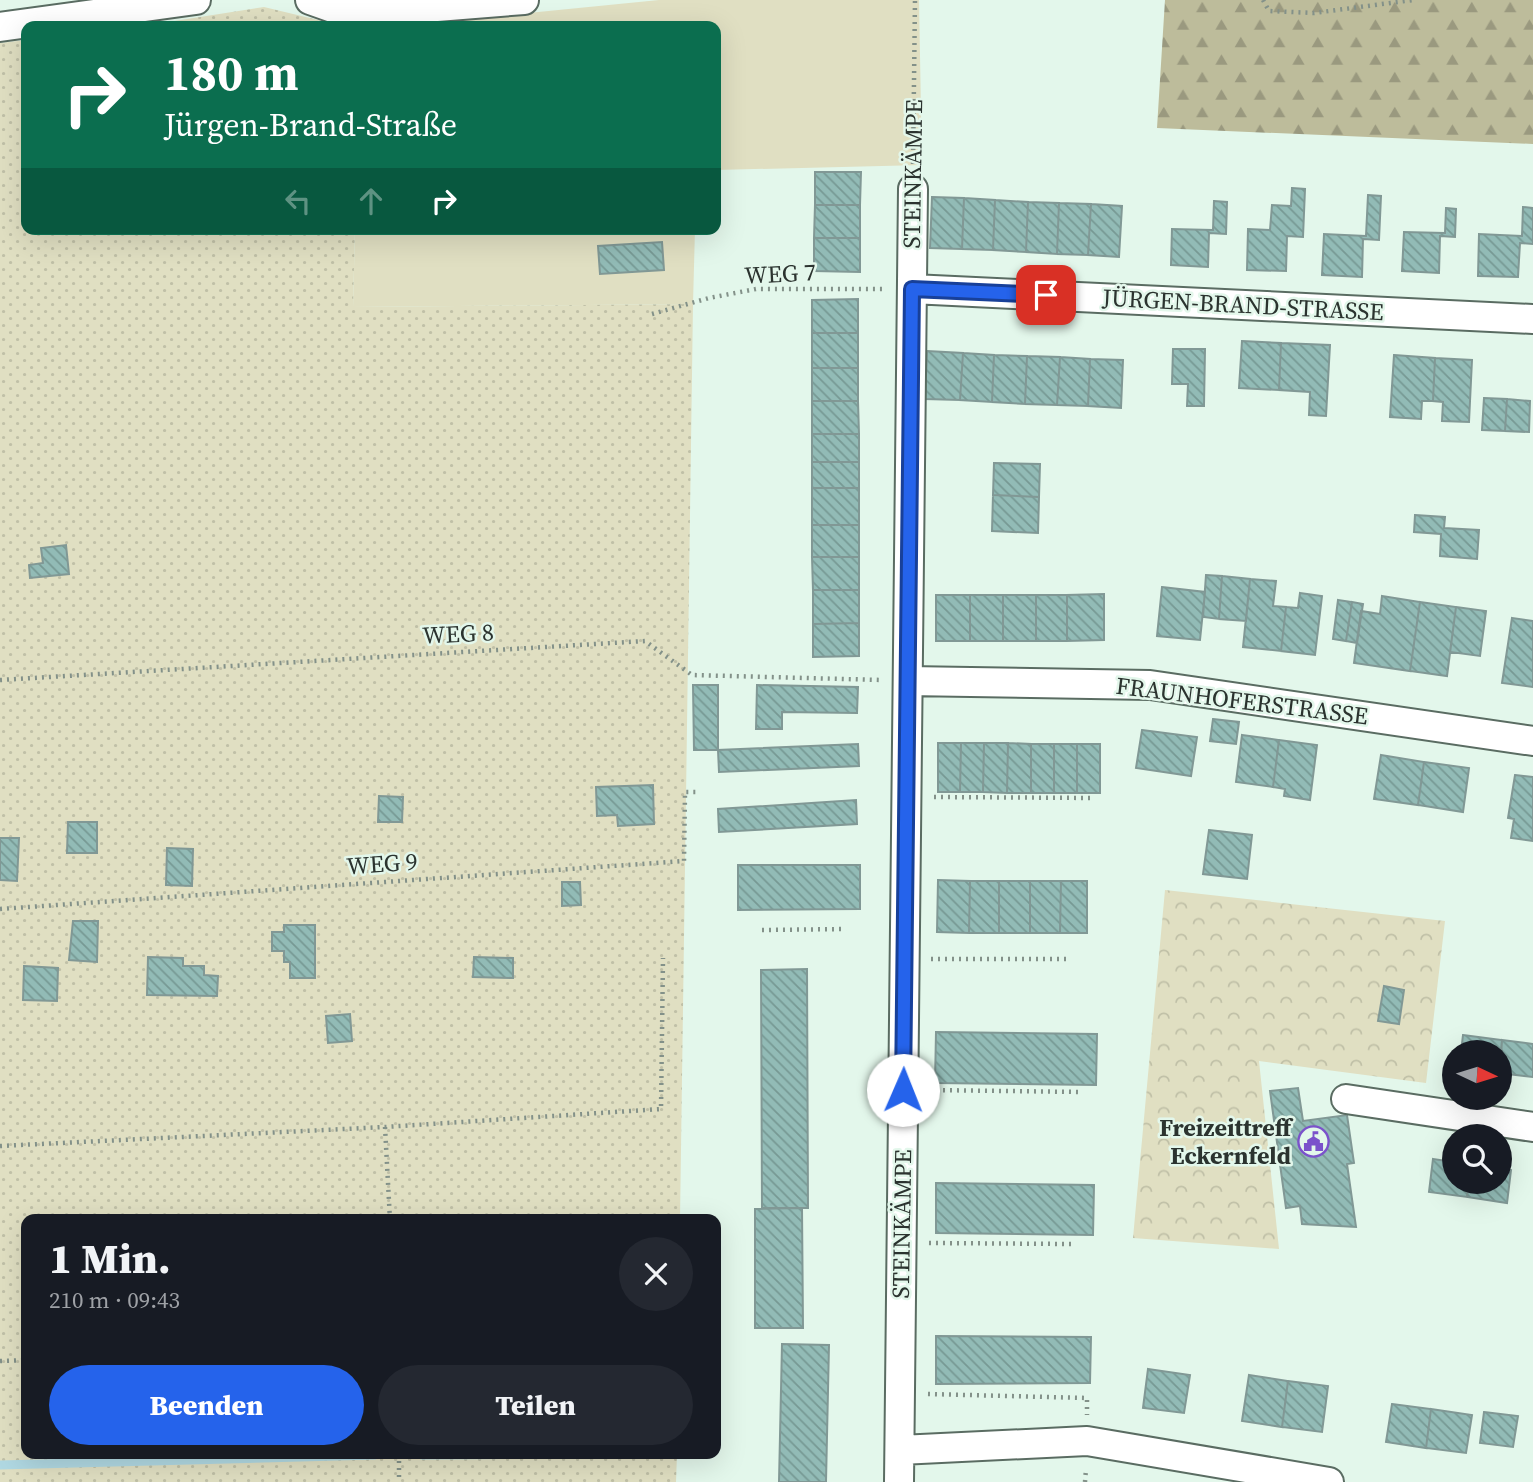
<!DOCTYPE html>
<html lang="de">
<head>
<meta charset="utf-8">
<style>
  body { margin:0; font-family:"Source Serif 4",serif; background:#242831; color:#f1f3f6; height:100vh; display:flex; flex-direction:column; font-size:26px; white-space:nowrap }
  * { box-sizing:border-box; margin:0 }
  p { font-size:23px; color:#9ea1a6 }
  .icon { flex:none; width:38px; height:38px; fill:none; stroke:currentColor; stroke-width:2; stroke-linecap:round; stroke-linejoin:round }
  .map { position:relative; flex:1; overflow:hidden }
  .details { position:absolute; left:21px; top:1214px; width:700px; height:245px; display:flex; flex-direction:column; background:#171b24; border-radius:14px; box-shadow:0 7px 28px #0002 }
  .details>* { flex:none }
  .top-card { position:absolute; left:21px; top:21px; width:700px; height:214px; border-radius:14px; box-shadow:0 7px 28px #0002; background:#0b6e4f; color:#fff; overflow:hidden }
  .needle { width:46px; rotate:94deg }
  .buttons { position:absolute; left:1442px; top:1040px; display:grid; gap:14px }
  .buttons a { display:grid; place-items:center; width:70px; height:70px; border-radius:50%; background:#171b24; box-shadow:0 7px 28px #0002; font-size:35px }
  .pin { position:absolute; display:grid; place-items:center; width:60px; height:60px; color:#fff; margin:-30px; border-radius:14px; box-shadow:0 4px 10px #0006 }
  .me { position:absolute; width:77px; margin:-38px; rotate:1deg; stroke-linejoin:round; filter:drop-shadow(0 0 5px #0008) }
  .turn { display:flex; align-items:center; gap:24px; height:147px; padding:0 28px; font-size:32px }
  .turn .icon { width:91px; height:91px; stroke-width:2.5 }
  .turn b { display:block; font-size:49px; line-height:60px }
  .lanes { display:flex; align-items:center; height:66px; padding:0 28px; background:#0003; justify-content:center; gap:35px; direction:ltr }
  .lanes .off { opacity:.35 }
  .round { display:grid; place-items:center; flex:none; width:74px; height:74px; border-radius:37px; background:#242831 }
  .overview { display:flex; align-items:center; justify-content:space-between; height:119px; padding:0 28px }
  h1 { font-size:42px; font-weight:800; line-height:52px }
  .cta { display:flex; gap:14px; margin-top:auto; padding:14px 28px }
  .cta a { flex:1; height:80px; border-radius:42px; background:#2563eb; color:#fff; font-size:28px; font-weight:800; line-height:80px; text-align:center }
  .cta a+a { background:#242831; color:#f1f3f6 }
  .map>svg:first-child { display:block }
  .grass { fill:#e0dfc2 }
  .forest { fill:url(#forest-firs) }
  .park { fill:url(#park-crowns) }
  .garden { fill:url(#garden-dots) }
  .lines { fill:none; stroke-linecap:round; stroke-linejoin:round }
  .stream { stroke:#b0d8e2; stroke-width:9 }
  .building { fill:url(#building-back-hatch); stroke:#819895; stroke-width:2 }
  .minor-casing { stroke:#5a6c62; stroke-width:32 }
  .path { stroke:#839189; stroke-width:4.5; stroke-dasharray:2 5; stroke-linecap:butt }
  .minor { stroke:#fff; stroke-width:28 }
  .route-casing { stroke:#184099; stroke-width:18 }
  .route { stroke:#2563eb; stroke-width:12 }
  .labels { text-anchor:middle; stroke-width:5; stroke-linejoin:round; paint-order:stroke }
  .street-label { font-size:24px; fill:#2b332f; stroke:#e3f7eb }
  .poi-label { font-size:24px; font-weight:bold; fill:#2b332f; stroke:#e3f7eb; text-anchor:end }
</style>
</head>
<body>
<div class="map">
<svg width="1533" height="1482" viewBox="0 0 1533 1482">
  <defs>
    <pattern id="forest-firs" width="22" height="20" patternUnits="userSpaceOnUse" patternTransform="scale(1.75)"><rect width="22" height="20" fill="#bdbc9b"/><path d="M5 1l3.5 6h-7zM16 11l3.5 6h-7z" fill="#9a997f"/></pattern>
    <pattern id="park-crowns" width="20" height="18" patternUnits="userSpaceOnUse" patternTransform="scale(1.75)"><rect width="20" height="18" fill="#e0dfc2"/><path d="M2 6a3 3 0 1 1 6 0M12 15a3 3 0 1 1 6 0" fill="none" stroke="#c0c0a7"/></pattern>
    <pattern id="garden-dots" width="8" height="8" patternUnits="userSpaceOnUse" patternTransform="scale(1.75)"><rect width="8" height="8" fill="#e0dfc2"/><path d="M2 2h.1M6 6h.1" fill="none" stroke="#c0c0a7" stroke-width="1.8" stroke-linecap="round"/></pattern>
    <pattern id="building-back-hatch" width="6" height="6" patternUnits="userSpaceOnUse" patternTransform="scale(1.75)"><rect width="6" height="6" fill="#92bbb6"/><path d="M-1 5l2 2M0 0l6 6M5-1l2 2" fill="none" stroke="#779994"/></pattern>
  </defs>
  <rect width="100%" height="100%" fill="#e3f7eb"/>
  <path class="grass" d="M 659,0 L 919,0 L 922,165 L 716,170 L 716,26 L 398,26 Z
    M 355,229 L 695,229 L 693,304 L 353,307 Z"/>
  <path class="forest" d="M 1165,0 L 1533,0 L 1533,144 L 1157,128 Z"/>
  <path class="park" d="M 1165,890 L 1445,921 L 1426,1083 L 1259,1061 L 1279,1249 L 1133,1238 Z"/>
  <path class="garden" d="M 264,7 L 343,26 L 137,26 L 149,25 Z
    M 26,40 L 26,229 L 355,229 L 353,307 L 693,304 L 680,1220 L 26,1220 L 26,1454 L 677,1454 L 676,1482 L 0,1482 L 0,43 Z"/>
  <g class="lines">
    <path class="stream" d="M 422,1455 L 577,1454
      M 0,1465 L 375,1455"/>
  </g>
  <path class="building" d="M 815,172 L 861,172 L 860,205 L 815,205 Z
    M 1292,188 L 1305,189 L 1303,237 L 1287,236 L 1286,271 L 1247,270 L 1248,229 L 1270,230 L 1272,205 L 1291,206 Z
    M 1368,195 L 1381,196 L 1379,240 L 1363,239 L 1362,277 L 1322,275 L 1324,234 L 1366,236 Z
    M 932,197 L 964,198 L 962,249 L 930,248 Z
    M 964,198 L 995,200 L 993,250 L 962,249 Z
    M 995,200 L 1028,202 L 1026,252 L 993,250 Z
    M 1214,201 L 1227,202 L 1226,234 L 1209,233 L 1208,267 L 1171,265 L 1172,229 L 1213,230 Z
    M 1028,202 L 1059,203 L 1057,254 L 1026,252 Z
    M 1059,203 L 1091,204 L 1088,255 L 1057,254 Z
    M 1091,204 L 1122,206 L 1119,257 L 1088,255 Z
    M 815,205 L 860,205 L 860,238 L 814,238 Z
    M 1523,207 L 1533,208 L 1533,244 L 1520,243 L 1518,277 L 1478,276 L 1479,234 L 1522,236 Z
    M 1446,208 L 1456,209 L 1455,237 L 1440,236 L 1439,273 L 1402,271 L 1404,232 L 1445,233 Z
    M 814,238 L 860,238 L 860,272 L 814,271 Z
    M 662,242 L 664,270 L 600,274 L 598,246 Z
    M 858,299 L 858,333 L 812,333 L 812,300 Z
    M 812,333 L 858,333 L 858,368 L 812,368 Z
    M 1242,341 L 1281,343 L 1279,390 L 1239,388 Z
    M 1281,343 L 1330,345 L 1326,416 L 1309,415 L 1310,392 L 1279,390 Z
    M 1173,349 L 1205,349 L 1204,406 L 1187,406 L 1188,384 L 1172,384 Z
    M 927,351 L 963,353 L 960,400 L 925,399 Z
    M 963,353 L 994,355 L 992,402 L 960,400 Z
    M 994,355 L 1027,356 L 1025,404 L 992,402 Z
    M 1394,355 L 1435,358 L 1433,401 L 1422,401 L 1421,419 L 1390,417 Z
    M 1027,356 L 1060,357 L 1057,405 L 1025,404 Z
    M 1060,357 L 1090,359 L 1088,406 L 1057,405 Z
    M 1435,358 L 1472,360 L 1469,422 L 1442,421 L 1443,402 L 1433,401 Z
    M 1090,359 L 1123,360 L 1121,408 L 1088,406 Z
    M 812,368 L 858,368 L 858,401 L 812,401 Z
    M 1484,398 L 1507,399 L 1505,431 L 1482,430 Z
    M 1507,399 L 1530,401 L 1529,432 L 1505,431 Z
    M 812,401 L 858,401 L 859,434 L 812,434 Z
    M 812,434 L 859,434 L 859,462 L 812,462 Z
    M 812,462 L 859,462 L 859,488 L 812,488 Z
    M 994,463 L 1040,464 L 1039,497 L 993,495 Z
    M 812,488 L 859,488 L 859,525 L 812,525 Z
    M 993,495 L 1039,497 L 1038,533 L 992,531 Z
    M 1415,515 L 1445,517 L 1444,528 L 1479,530 L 1477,559 L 1440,556 L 1441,534 L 1414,532 Z
    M 812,525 L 859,525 L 859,557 L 812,557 Z
    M 66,545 L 69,574 L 30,578 L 29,565 L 43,563 L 41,548 Z
    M 812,557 L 859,557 L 859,590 L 813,590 Z
    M 1206,575 L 1222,576 L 1219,619 L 1203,617 Z
    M 1222,576 L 1250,579 L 1246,621 L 1219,619 Z
    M 1250,579 L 1276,581 L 1273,606 L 1286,607 L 1281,651 L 1243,647 Z
    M 1162,587 L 1205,592 L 1200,640 L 1157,636 Z
    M 813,590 L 859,590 L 859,623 L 813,624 Z
    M 1300,593 L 1322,596 L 1315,655 L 1281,651 L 1286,607 L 1298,608 Z
    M 1104,594 L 1104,640 L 1067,641 L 1067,595 Z
    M 936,595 L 970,595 L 970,641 L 936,641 Z
    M 970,595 L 1003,595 L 1003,641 L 970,641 Z
    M 1003,595 L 1036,595 L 1036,641 L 1003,641 Z
    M 1036,595 L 1067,595 L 1067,641 L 1036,641 Z
    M 1382,596 L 1420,602 L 1410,671 L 1354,663 L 1361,611 L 1380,614 Z
    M 1338,600 L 1352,602 L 1346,641 L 1333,639 Z
    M 1352,602 L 1363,604 L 1357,643 L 1346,641 Z
    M 1420,602 L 1456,607 L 1447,676 L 1410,671 Z
    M 1456,607 L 1486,611 L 1480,656 L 1450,652 Z
    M 1512,618 L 1533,621 L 1533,687 L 1502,683 Z
    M 859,623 L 859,656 L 813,657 L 813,624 Z
    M 693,685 L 718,685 L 718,750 L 694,750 Z
    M 757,685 L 858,687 L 857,713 L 782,712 L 782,729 L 756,729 Z
    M 1213,719 L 1239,722 L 1236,744 L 1210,741 Z
    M 1142,730 L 1197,737 L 1191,776 L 1136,768 Z
    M 1242,735 L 1279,740 L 1273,787 L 1236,782 Z
    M 1279,740 L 1317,745 L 1310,800 L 1284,796 L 1285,789 L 1273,787 Z
    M 938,743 L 961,743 L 960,792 L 938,792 Z
    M 961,743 L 984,743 L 983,792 L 960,792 Z
    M 984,743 L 1008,743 L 1007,793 L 983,792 Z
    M 1008,743 L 1031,744 L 1031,793 L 1007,793 Z
    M 858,744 L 859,766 L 719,772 L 718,750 Z
    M 1031,744 L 1054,744 L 1054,793 L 1031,793 Z
    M 1054,744 L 1077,744 L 1077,793 L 1054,793 Z
    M 1077,744 L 1100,744 L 1100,793 L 1077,793 Z
    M 1381,755 L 1424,762 L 1418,805 L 1374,799 Z
    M 1424,762 L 1469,768 L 1463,812 L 1418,805 Z
    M 1515,775 L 1533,777 L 1533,841 L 1511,838 L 1514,819 L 1508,818 Z
    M 653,785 L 654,824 L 618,826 L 617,815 L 597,816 L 596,787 Z
    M 379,796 L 403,797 L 402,822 L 378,822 Z
    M 856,800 L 857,824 L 719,832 L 718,809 Z
    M 68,822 L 97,822 L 97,853 L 67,853 Z
    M 1209,830 L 1252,835 L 1247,879 L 1203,874 Z
    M 0,838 L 19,838 L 17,881 L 0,880 Z
    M 167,848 L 193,849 L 192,886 L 166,885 Z
    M 738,865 L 860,865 L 860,909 L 738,910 Z
    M 938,880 L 970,881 L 969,933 L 937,932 Z
    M 970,881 L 999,881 L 999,933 L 969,933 Z
    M 999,881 L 1030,881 L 1030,933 L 999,933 Z
    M 1030,881 L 1061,881 L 1060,933 L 1030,933 Z
    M 1061,881 L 1087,881 L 1087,933 L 1060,933 Z
    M 562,882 L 580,882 L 581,905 L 562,906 Z
    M 73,921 L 98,921 L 97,962 L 69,960 Z
    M 284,925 L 315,925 L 315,978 L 290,978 L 290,962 L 284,962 L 284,951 L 272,951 L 272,932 L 284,932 Z
    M 148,957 L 183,958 L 183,966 L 204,966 L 204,975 L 218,976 L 217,996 L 147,995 Z
    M 474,957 L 513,958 L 513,978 L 473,977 Z
    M 24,966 L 58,968 L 57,1001 L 23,1000 Z
    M 807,969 L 808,1208 L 762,1208 L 761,970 Z
    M 1384,986 L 1404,990 L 1399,1024 L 1378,1021 Z
    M 350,1014 L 352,1041 L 328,1043 L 326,1016 Z
    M 936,1032 L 1097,1034 L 1096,1085 L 935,1083 Z
    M 1463,1035 L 1502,1040 L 1500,1061 L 1500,1052 L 1461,1052 Z
    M 1502,1040 L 1533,1044 L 1533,1077 L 1500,1073 Z
    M 1298,1088 L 1303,1121 L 1347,1115 L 1354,1163 L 1347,1164 L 1356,1227 L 1302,1224 L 1300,1206 L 1286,1208 L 1270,1091 Z
    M 1433,1159 L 1454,1162 L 1454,1181 L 1469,1181 L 1467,1197 L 1429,1192 Z
    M 1500,1168 L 1511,1170 L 1507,1203 L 1467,1197 L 1469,1181 L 1500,1181 Z
    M 936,1183 L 1094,1185 L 1093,1235 L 936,1233 Z
    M 802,1208 L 803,1328 L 755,1328 L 755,1209 Z
    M 936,1336 L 1091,1337 L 1090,1383 L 936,1384 Z
    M 782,1344 L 829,1345 L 826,1482 L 779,1482 Z
    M 1148,1369 L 1190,1375 L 1184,1413 L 1143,1408 Z
    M 1249,1375 L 1288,1381 L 1282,1427 L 1242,1421 Z
    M 1288,1381 L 1328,1386 L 1322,1432 L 1282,1427 Z
    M 1392,1404 L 1431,1409 L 1426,1448 L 1386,1442 Z
    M 1431,1409 L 1472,1415 L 1466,1453 L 1426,1448 Z
    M 1484,1412 L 1518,1416 L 1513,1447 L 1480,1443 Z"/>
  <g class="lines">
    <defs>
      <path id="minor" d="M 310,0 L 344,12 L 374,12 L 524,0
        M 0,27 L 196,0
        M 912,289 L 1533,319
        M 908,681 L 1150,685 L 1533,741
        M 1346,1099 L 1533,1127
        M 900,1450 L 1087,1441 L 1329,1482
        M 899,1482 L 913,189"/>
    </defs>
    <use href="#minor" class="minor-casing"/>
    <path class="path" d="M 1263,0 L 1269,11 L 1314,13 L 1413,0
      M 913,164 L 915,0
      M 652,314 L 709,298 L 756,289 L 886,289
      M 0,680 L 645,641 L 692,675 L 882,680
      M 934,797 L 1094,798
      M 0,909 L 684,861 L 685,792 L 698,792
      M 762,930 L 846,929
      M 931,959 L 1070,959
      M 929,1090 L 1082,1092
      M 385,1127 L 390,1220
      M 0,1146 L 385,1127 L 661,1109 L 663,958
      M 929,1243 L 1072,1244
      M 0,1361 L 26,1360
      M 928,1394 L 1087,1398 L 1087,1415
      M 399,1454 L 399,1482
      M 1085,1482 L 1086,1469"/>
    <use href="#minor" class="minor"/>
  </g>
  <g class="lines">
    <defs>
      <path id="route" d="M 903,1090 L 912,289 L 1046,295"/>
    </defs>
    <use href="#route" class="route-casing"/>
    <use href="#route" class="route"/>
  </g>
  <defs>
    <symbol id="civic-ring" viewBox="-11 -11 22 22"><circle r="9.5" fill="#e3f7eb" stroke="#7b52cb" stroke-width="1.5"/><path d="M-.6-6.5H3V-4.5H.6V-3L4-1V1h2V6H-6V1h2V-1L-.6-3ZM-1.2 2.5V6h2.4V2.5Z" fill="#7b52cb"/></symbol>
  </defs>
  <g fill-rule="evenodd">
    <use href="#civic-ring" x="1296" y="1124" width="35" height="35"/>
  </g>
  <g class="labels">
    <g class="street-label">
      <text transform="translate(913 174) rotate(-89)" y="8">STEINKÄMPE</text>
      <text transform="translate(780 274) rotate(-3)" y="8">WEG 7</text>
      <text transform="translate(1243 305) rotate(3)" y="8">JÜRGEN-BRAND-STRASSE</text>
      <text transform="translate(458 634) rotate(-3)" y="8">WEG 8</text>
      <text transform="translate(1242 701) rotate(7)" y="8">FRAUNHOFERSTRASSE</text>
      <text transform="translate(382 864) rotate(-4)" y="8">WEG 9</text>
      <text transform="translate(902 1224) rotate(-89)" y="8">STEINKÄMPE</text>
    </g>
    <g class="poi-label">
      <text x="1291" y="1136">Freizeittreff<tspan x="1291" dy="28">Eckernfeld</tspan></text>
    </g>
  </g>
</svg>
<div class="buttons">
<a><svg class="needle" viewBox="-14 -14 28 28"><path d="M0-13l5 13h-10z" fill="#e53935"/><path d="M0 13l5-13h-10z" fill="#9ea1a6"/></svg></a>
<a><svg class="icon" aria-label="search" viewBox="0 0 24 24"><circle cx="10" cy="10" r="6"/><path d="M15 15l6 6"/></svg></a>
</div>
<div class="pin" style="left:1046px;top:295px;background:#d93025"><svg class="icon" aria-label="arrive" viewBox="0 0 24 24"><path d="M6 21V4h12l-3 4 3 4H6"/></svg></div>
<svg class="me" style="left:903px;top:1090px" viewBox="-20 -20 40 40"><circle r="19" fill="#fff"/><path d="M0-13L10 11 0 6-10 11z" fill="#2563eb"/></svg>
<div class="top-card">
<div class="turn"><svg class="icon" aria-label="right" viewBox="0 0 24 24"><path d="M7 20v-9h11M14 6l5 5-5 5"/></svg><div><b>180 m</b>Jürgen-Brand-Straße</div></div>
<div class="lanes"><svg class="icon off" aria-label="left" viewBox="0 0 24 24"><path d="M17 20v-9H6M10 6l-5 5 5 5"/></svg><svg class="icon off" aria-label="ahead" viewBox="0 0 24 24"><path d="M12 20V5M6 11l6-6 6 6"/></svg><svg class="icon" aria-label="right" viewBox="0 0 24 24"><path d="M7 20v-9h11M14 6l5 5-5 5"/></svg></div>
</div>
<section class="details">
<div class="overview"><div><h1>1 Min.</h1><p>210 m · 09:43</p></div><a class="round"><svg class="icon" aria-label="close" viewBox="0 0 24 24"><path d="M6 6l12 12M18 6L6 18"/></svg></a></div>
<div class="cta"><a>Beenden</a><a>Teilen</a></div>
</section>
</div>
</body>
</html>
